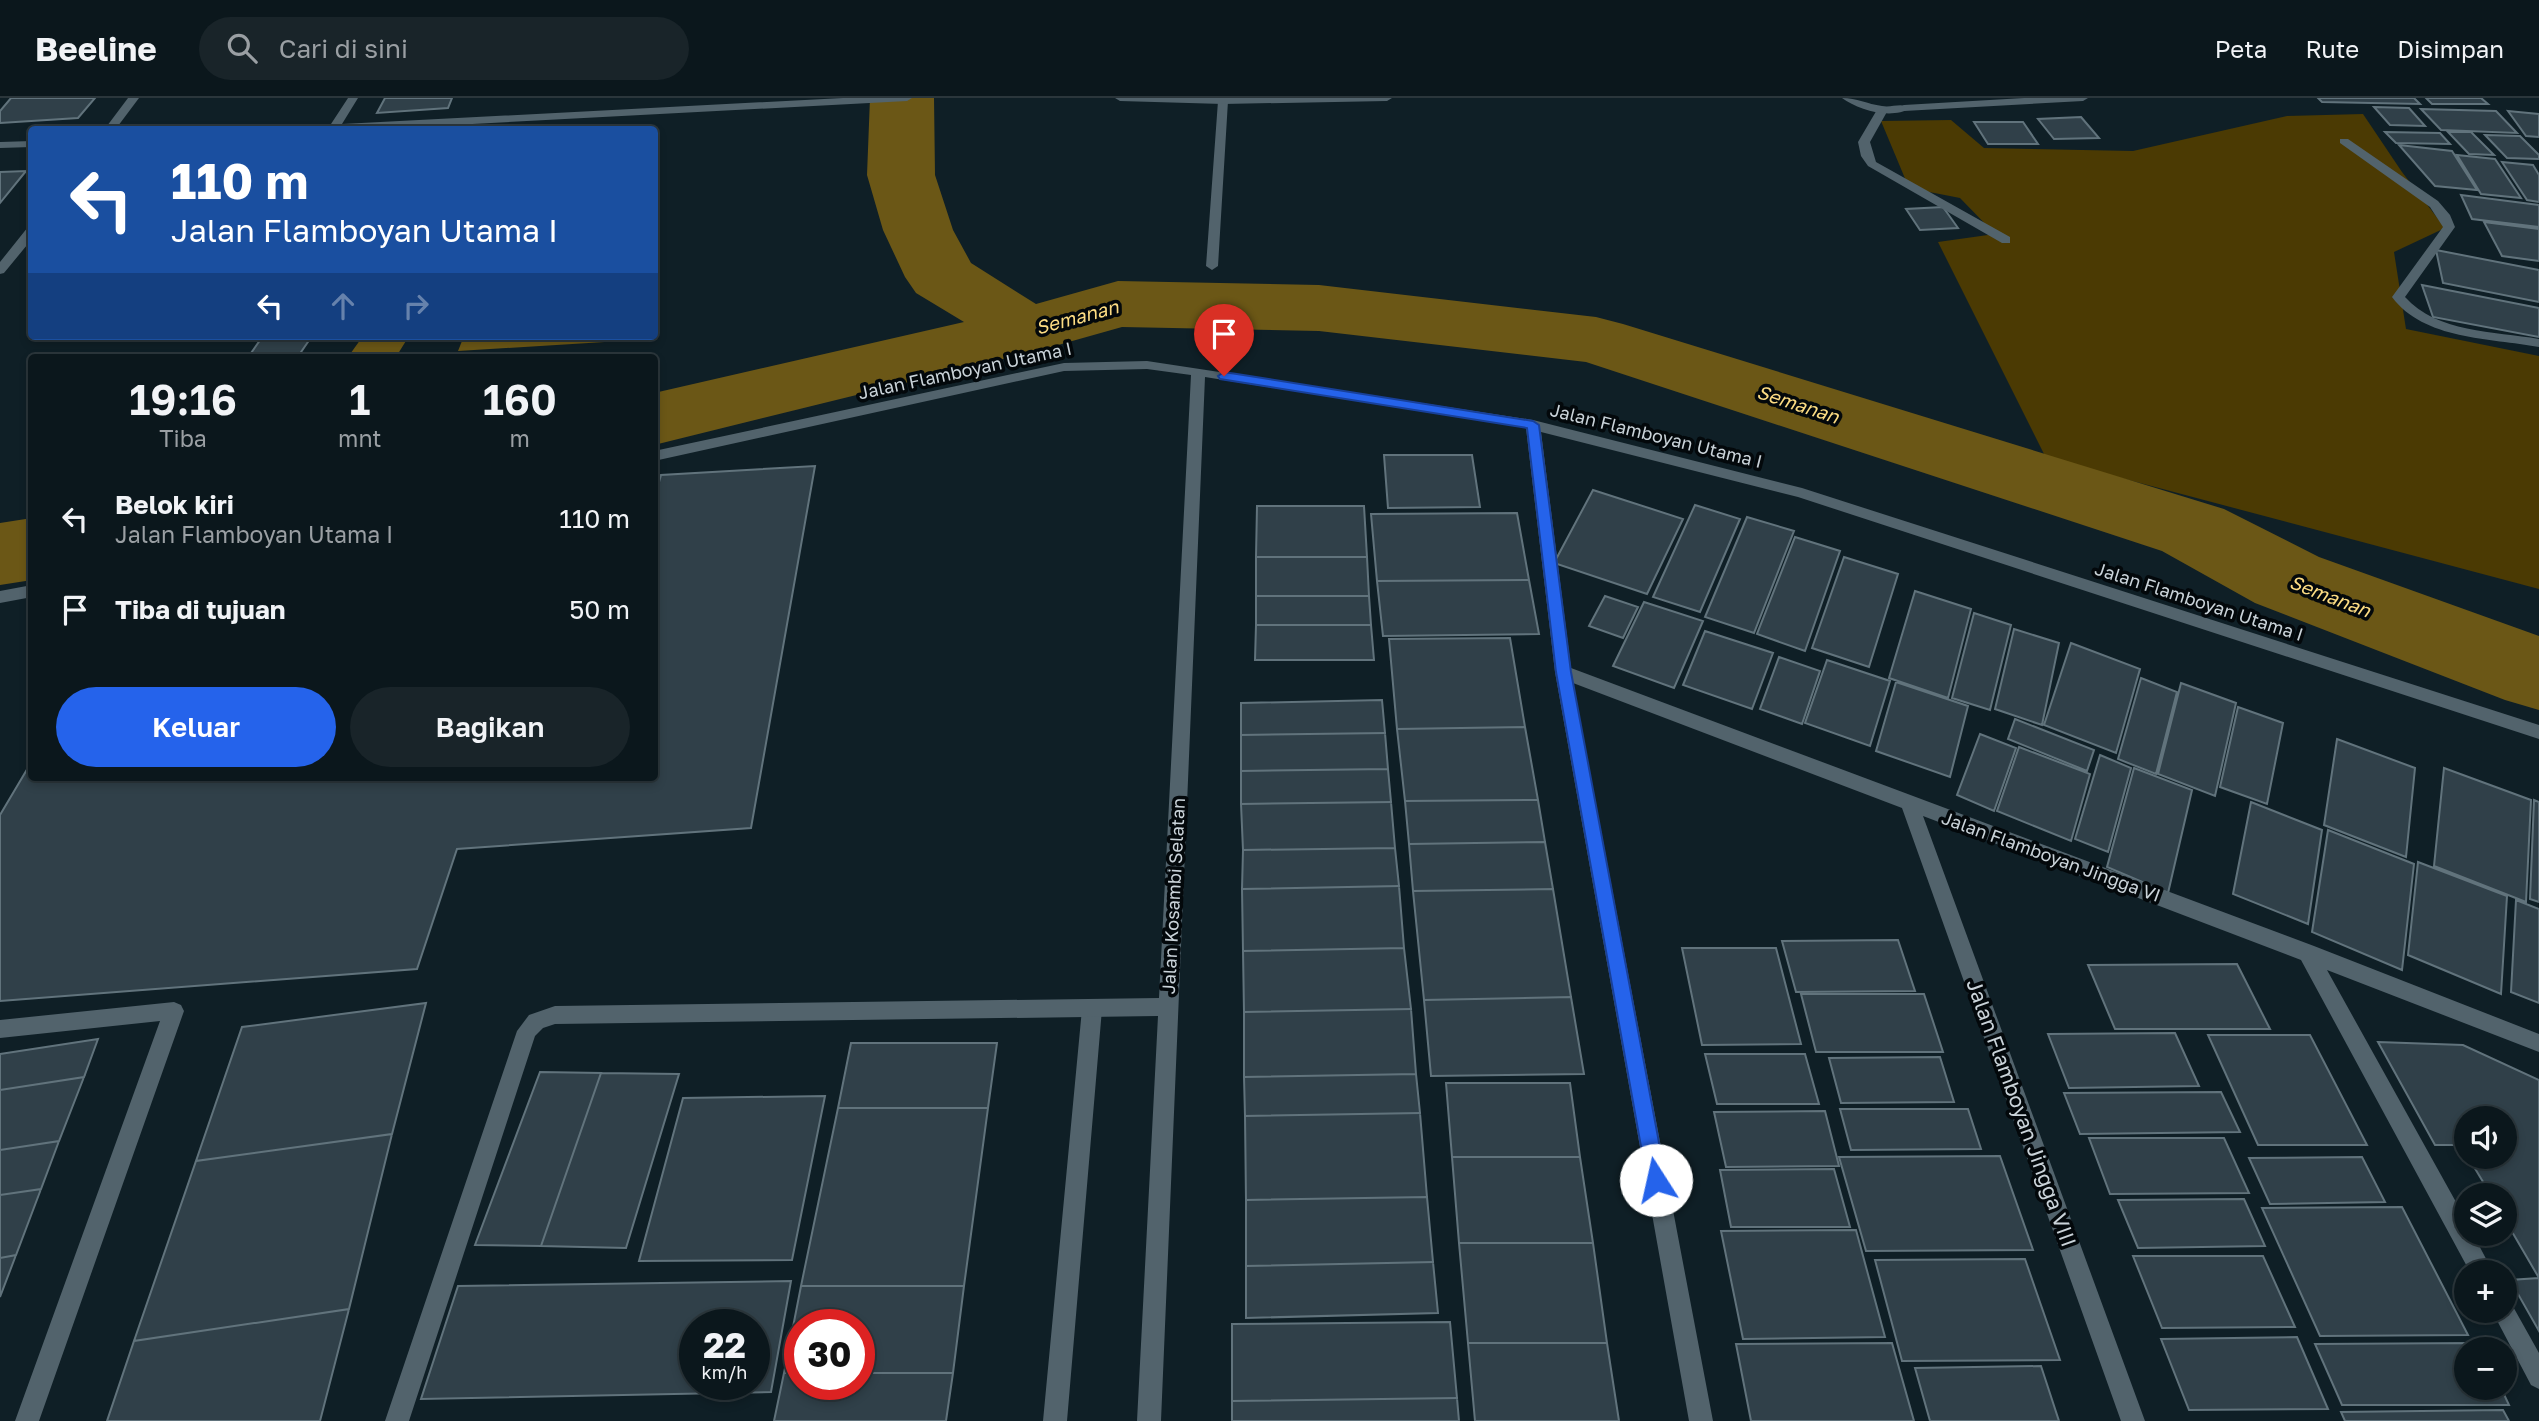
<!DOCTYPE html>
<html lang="id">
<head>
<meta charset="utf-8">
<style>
  body { margin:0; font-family:"Golos Text",sans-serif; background:#192429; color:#f1f3f6; height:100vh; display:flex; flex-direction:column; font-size:26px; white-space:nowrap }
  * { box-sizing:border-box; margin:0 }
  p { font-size:23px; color:#9a9fa3 }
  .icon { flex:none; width:38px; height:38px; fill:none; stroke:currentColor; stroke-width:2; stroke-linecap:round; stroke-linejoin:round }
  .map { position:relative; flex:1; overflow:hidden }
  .sheet { position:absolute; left:28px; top:256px; width:630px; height:427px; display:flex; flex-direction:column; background:#0b171c; border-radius:7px; box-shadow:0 4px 10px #0003,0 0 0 2px #2b363b }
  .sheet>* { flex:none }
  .hud { position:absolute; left:28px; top:28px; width:630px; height:214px; border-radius:7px; box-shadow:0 4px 10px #0003,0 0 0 2px #2b363b; background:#1a4fa0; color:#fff; overflow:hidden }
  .tools { position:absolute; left:2454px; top:1008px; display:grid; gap:14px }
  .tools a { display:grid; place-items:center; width:63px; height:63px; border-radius:50%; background:#0b171c; box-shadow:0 4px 10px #0003,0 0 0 2px #2b363b; font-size:35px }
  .speed { position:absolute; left:679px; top:1211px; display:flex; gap:14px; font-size:35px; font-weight:700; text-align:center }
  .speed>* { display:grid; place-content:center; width:91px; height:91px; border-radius:50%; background:#0b171c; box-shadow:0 4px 10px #0003,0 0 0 2px #2b363b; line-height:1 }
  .speed small { font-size:18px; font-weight:400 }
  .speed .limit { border:10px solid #d22; background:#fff; color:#111 }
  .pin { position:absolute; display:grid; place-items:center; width:60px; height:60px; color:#fff; margin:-72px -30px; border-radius:50% 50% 50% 0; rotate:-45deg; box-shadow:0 0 7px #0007 }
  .pin .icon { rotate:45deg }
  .me { position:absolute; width:77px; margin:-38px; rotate:350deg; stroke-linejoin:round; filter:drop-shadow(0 0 5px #0008) }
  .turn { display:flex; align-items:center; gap:24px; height:147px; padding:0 28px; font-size:32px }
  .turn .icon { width:91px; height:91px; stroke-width:2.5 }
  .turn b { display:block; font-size:49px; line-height:60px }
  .lanes { display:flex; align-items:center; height:66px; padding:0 28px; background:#0003; justify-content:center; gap:35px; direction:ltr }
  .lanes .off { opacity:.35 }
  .eta { display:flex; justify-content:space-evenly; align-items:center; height:119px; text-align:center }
  .eta b { font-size:42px; font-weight:600; line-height:49px }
  .primary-button { display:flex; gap:14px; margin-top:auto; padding:14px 28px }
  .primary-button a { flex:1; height:80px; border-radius:42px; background:#2563eb; color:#fff; font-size:28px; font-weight:600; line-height:80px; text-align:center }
  .primary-button a+a { background:#192429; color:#f1f3f6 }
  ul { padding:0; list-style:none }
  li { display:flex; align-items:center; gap:21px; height:91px; padding:0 28px }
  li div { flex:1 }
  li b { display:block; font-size:26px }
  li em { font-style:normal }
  header { display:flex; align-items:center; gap:42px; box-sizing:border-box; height:98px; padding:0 35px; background:#0b171c; border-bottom:2px solid #2b363b }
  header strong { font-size:33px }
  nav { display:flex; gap:38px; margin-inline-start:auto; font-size:24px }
  .search { width:490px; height:63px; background:#192429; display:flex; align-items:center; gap:18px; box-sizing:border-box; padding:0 24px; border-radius:38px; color:#9a9fa3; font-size:26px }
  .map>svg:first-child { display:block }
  .green { fill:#4b3a03 }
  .water { fill:#6b5716 }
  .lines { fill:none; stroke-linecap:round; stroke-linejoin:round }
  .river { fill:#6b5716; fill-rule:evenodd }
  .building { fill:#304049; stroke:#61737c; stroke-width:2; fill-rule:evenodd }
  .service { fill:#52636c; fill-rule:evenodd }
  .minor { fill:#52636c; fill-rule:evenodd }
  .route { fill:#2563eb; stroke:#184099; stroke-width:2 }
  .labels { text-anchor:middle; stroke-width:7; stroke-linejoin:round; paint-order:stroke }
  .street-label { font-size:18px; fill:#cad3d9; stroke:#03080b }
  .water-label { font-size:19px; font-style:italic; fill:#fcdc83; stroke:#03080b }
  .near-street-label { font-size:21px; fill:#cad3d9; stroke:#03080b }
</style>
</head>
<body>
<header>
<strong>Beeline</strong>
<div class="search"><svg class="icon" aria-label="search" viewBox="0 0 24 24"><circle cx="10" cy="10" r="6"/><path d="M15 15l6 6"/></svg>Cari di sini</div>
<nav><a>Peta</a><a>Rute</a><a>Disimpan</a></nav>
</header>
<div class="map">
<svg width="2539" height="1323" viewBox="0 0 2539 1323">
  <rect width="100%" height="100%" fill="#0f1f26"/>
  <path class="green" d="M 2363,16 L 2402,74 L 2445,130 L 2394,154 L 2406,231 L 2539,258 L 2539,491 L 2046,360 L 1938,144 L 1995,136 L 1960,100 L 1909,90 L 1881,23 L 1951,22 L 1984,50 L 2133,53 L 2287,18 Z"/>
  <path class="water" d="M 363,238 L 409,238 L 396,259 L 348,259 Z
    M 464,238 L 638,238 L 637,242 L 458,253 Z"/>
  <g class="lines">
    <path class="river" d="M 870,0 L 934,0 L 935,77 L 953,132 L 971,165 L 1036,206 L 1118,183 L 1319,187 L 1596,219 L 1623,226 L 2224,411 L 2319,459 L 2539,538 L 2539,612 L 2505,602 L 2255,505 L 2162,453 L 1586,264 L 1319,233 L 1122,229 L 1051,249 L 654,347 L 654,295 L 964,224 L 916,195 L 905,179 L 883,132 L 867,77 Z
      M 32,420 L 32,482 L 0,487 L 0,425 Z"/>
  </g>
  <path class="building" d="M 11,0 L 95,0 L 78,20 L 0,25 L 0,13 Z
    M 385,0 L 452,0 L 448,10 L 377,15 Z
    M 2318,0 L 2414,0 L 2420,6 L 2322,4 Z
    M 2426,0 L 2481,0 L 2488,6 L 2432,6 Z
    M 2374,9 L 2409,10 L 2425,28 L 2390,27 Z
    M 2421,11 L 2496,13 L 2517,35 L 2441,32 Z
    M 2508,13 L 2539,16 L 2539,39 L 2526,38 Z
    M 2081,19 L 2099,40 L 2054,41 L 2038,21 Z
    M 1974,24 L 2023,24 L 2038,46 L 1988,46 Z
    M 2385,34 L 2440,35 L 2450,46 L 2396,45 Z
    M 2448,34 L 2471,34 L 2494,57 L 2469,56 Z
    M 2485,37 L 2520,38 L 2539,57 L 2539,61 L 2507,60 Z
    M 2399,47 L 2452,53 L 2477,92 L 2435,88 Z
    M 2457,57 L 2495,61 L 2521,100 L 2481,96 Z
    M 2502,64 L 2533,67 L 2539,77 L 2539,104 L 2527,102 Z
    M 26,73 L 0,105 L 0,74 Z
    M 2461,97 L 2539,107 L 2539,129 L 2472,121 Z
    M 1943,109 L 1958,130 L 1920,132 L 1906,111 Z
    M 2484,124 L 2539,131 L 2539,163 L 2502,158 Z
    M 2436,152 L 2539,172 L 2539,204 L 2443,185 Z
    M 2422,187 L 2539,210 L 2539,239 L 2433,219 Z
    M 263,238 L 312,238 L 299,257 L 249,258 Z
    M 1384,357 L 1472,357 L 1480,409 L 1388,410 Z
    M 815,368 L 751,730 L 457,751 L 417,871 L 0,903 L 0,717 L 32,663 L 32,679 L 654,679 L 654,402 L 661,377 Z
    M 1593,392 L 1683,421 L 1647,496 L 1554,465 Z
    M 1695,407 L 1740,421 L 1700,514 L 1653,499 Z
    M 1257,408 L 1364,408 L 1367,459 L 1256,459 Z
    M 1517,415 L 1529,482 L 1377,483 L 1371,416 Z
    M 1747,419 L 1794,433 L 1754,535 L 1705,519 Z
    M 1795,439 L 1840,453 L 1805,553 L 1757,536 Z
    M 1256,459 L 1367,459 L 1369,498 L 1256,498 Z
    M 1844,459 L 1898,476 L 1869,569 L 1812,550 Z
    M 1529,482 L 1539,536 L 1383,538 L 1377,483 Z
    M 1915,493 L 1971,511 L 1948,600 L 1889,580 Z
    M 1256,498 L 1369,498 L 1371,527 L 1256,527 Z
    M 1605,498 L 1638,509 L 1623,540 L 1589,528 Z
    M 1644,504 L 1703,523 L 1674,590 L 1613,568 Z
    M 1974,515 L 2011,527 L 1990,612 L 1952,600 Z
    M 1256,527 L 1371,527 L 1374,562 L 1255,562 Z
    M 2014,531 L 2059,545 L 2042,627 L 1995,611 Z
    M 1705,533 L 1773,555 L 1752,611 L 1683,587 Z
    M 1510,540 L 1525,629 L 1397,631 L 1389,541 Z
    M 2071,545 L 2140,571 L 2116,655 L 2044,627 Z
    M 1779,559 L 1820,573 L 1802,626 L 1760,611 Z
    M 1827,562 L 1890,583 L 1870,648 L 1805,625 Z
    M 2141,580 L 2177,594 L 2156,676 L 2118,661 Z
    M 1896,584 L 1968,608 L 1950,679 L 1876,653 Z
    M 2181,585 L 2236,605 L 2215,698 L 2158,676 Z
    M 1382,602 L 1385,635 L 1241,637 L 1241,605 Z
    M 2238,609 L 2283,625 L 2267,706 L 2220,689 Z
    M 2015,621 L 2094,652 L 2087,673 L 2008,641 Z
    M 1525,629 L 1538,702 L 1405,703 L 1397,631 Z
    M 1385,635 L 1388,671 L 1241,673 L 1241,637 Z
    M 1980,636 L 2016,650 L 1994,713 L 1957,697 Z
    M 2337,641 L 2415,670 L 2406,759 L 2324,727 Z
    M 2019,649 L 2090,676 L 2071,743 L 1997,713 Z
    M 2100,657 L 2131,670 L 2108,754 L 2075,741 Z
    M 2134,670 L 2192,692 L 2168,795 L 2107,769 Z
    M 2444,670 L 2531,702 L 2526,804 L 2434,768 Z
    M 1388,671 L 1391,704 L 1241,706 L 1241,673 Z
    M 1538,702 L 1545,744 L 1409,746 L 1405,703 Z
    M 2534,702 L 2539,704 L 2539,804 L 2530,801 Z
    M 1391,704 L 1395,750 L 1243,752 L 1241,706 Z
    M 2251,704 L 2322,732 L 2308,826 L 2233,796 Z
    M 2328,732 L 2414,766 L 2402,872 L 2312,834 Z
    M 1545,744 L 1553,791 L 1413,793 L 1409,746 Z
    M 1395,750 L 1399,788 L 1242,791 L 1243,752 Z
    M 2418,764 L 2507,798 L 2501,896 L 2408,857 Z
    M 1399,788 L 1404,850 L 1243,853 L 1242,791 Z
    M 1553,791 L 1571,899 L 1424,902 L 1413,793 Z
    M 2516,802 L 2539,811 L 2539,905 L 2511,894 Z
    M 1898,842 L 1915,893 L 1796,894 L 1782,843 Z
    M 1404,850 L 1411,911 L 1244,914 L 1243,853 Z
    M 1682,850 L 1776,850 L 1801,946 L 1702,947 Z
    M 2237,866 L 2270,931 L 2115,931 L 2088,867 Z
    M 1801,896 L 1924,896 L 1943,954 L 1816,954 Z
    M 1571,899 L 1584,976 L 1431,978 L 1424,902 Z
    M 426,905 L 392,1036 L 196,1063 L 242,929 Z
    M 1411,911 L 1416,976 L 1244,979 L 1244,914 Z
    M 2175,935 L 2199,988 L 2069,990 L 2048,936 Z
    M 2208,937 L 2310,937 L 2367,1047 L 2258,1047 Z
    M 98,941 L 84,979 L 0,992 L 0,956 Z
    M 2378,944 L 2463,947 L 2539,982 L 2539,1180 L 2504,1120 L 2504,1097 L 2491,1097 L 2468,1059 L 2504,1059 L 2504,1020 L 2466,1020 L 2466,1054 L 2461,1047 L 2435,1047 Z
    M 851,945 L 997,945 L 988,1010 L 838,1010 Z
    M 1705,956 L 1805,956 L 1819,1006 L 1717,1006 Z
    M 1940,959 L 1954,1004 L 1841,1005 L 1829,960 Z
    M 540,974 L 601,975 L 541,1148 L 475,1147 Z
    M 601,975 L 679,976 L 626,1150 L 541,1148 Z
    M 1416,976 L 1420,1015 L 1245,1018 L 1244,979 Z
    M 84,979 L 59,1043 L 0,1052 L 0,992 Z
    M 1446,985 L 1570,985 L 1580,1059 L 1452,1059 Z
    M 2221,994 L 2240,1034 L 2080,1036 L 2064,995 Z
    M 825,998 L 792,1162 L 639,1163 L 683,1000 Z
    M 838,1010 L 988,1010 L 964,1188 L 801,1188 Z
    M 1840,1011 L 1968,1011 L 1981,1051 L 1851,1052 Z
    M 1825,1013 L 1839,1068 L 1726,1069 L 1714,1014 Z
    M 1420,1015 L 1427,1099 L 1246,1102 L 1245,1018 Z
    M 392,1036 L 349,1211 L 134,1243 L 196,1063 Z
    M 2089,1040 L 2224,1040 L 2249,1095 L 2110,1096 Z
    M 59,1043 L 41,1091 L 0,1097 L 0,1052 Z
    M 2000,1058 L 2033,1152 L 1866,1153 L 1839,1059 Z
    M 1452,1059 L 1580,1059 L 1593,1145 L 1459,1145 Z
    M 2362,1059 L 2385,1104 L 2270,1106 L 2249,1060 Z
    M 1834,1071 L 1850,1129 L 1731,1129 L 1720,1072 Z
    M 41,1091 L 16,1157 L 0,1160 L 0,1097 Z
    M 1427,1099 L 1433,1164 L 1246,1168 L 1246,1102 Z
    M 2244,1101 L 2265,1148 L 2138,1150 L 2118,1102 Z
    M 2402,1109 L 2468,1237 L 2320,1238 L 2262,1110 Z
    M 1856,1132 L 1885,1239 L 1743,1241 L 1721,1133 Z
    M 1459,1145 L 1593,1145 L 1607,1245 L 1468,1245 Z
    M 16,1157 L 0,1199 L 0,1160 Z
    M 2133,1158 L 2263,1158 L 2295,1229 L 2162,1230 Z
    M 2025,1161 L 2060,1262 L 1902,1263 L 1875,1162 Z
    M 1433,1164 L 1438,1215 L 1246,1220 L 1246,1168 Z
    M 2539,1180 L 2539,1233 L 2510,1182 Z
    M 791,1183 L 771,1294 L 421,1301 L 458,1188 ZM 695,1227 L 754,1227 L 754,1286 L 695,1286 Z
    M 801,1188 L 964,1188 L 953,1275 L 859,1275 L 859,1227 L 800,1227 L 800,1275 L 784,1275 Z
    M 349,1211 L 320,1323 L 107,1323 L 134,1243 Z
    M 1450,1224 L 1457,1300 L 1232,1303 L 1232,1226 Z
    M 2297,1239 L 2328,1311 L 2189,1312 L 2161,1241 Z
    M 1468,1245 L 1607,1245 L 1619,1323 L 1475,1323 Z
    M 1892,1245 L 1914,1323 L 1751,1323 L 1736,1246 Z
    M 2477,1245 L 2481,1251 L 2466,1251 L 2466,1290 L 2501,1290 L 2509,1307 L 2342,1307 L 2315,1246 Z
    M 2041,1268 L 2059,1323 L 1930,1323 L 1915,1270 Z
    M 784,1275 L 800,1275 L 800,1286 L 859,1286 L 859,1275 L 953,1275 L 946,1323 L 774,1323 Z
    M 1457,1300 L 1459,1323 L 1232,1323 L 1232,1303 Z
    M 2503,1312 L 2509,1323 L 2345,1323 L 2341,1314 Z"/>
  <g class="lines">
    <path class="service" d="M 1224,0 L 1228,3 L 1218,168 L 1212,172 L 1206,168 L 1218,3 Z
      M 2024,0 L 2088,0 L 2083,3 L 1904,13 L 1898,10 L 1904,7 Z
      M 1878,10 L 1888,12 L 1870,44 L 1876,64 L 2010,139 L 2010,145 L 2002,145 L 1868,68 L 1861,58 L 1858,44 Z
      M 1092,902 L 1099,905 L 1102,911 L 1067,1323 L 1043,1323 L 1082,911 L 1085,905 Z
      M 174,904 L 181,907 L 184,913 L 39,1323 L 15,1323 L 160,923 L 0,940 L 0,922 Z"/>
    <path class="minor" d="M 128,0 L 139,0 L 115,32 L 104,32 Z
      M 348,0 L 358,0 L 342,26 L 843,0 L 912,0 L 907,3 L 359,32 L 279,32 L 284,29 L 331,26 Z
      M 1115,0 L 1392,0 L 1387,3 L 1223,6 L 1120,3 Z
      M 1842,0 C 1857,0 1867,6 1882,8 C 1892,10 1901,4 1910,10 C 1892,22 1858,12 1842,0 Z
      M 2340,41 L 2348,41 L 2438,103 L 2450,117 L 2455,129 L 2405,199 C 2437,235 2494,233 2539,241 L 2539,249 C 2490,240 2424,242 2392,199 L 2443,129 L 2430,109 L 2340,45 Z
      M 32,43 L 32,49 L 0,50 L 0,44 Z
      M 32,128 L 32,141 L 4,175 L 0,176 L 0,164 L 28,129 Z
      M 1147,263 L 1533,322 L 1802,390 L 2539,627 L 2539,641 L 1798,399 L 1541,334 L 1571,570 L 2314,848 L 2539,936 L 2539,954 L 2327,872 L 2466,1122 L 2466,1136 L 2473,1136 L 2493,1174 L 2470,1174 L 2301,862 L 1923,718 L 2145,1323 L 2121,1323 L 1902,710 L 1573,585 L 1713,1323 L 1689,1323 L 1555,574 L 1526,330 L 1205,279 L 1161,1323 L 1137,1323 L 1158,918 L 555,926 L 543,930 L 535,938 L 409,1323 L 385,1323 L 517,933 L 529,917 L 555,908 L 1159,900 L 1191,277 L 1147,271 L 1064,273 L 654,363 L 654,353 L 1064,265 Z
      M 32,487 L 32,499 L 0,505 L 0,493 Z
      M 2504,1202 L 2511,1205 L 2539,1255 L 2539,1291 L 2531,1287 L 2492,1213 L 2504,1213 Z"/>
  </g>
  <path class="route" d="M 1224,274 L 1533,323 L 1539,327 L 1571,574 L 1666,1082 L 1663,1089 L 1656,1092 L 1649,1089 L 1647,1082 L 1556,574 L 1527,330 L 1220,281 L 1218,278 Z"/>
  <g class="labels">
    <g class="street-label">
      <text transform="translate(965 273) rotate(-12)" y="6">Jalan Flamboyan Utama I</text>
      <text transform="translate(1656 338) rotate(14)" y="6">Jalan Flamboyan Utama I</text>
      <text transform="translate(2199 504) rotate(18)" y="6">Jalan Flamboyan Utama I</text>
      <text transform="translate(2051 759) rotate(20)" y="6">Jalan Flamboyan Jingga VI</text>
      <text transform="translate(1174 798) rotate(-87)" y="6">Jalan Kosambi Selatan</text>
    </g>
    <g class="water-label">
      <text transform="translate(1077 219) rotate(-15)" y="7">Semanan</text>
      <text transform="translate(1798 306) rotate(18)" y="7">Semanan</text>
      <text transform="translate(2330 498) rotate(21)" y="7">Semanan</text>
    </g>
    <g class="near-street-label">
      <text transform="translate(2021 1015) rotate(70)" y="7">Jalan Flamboyan Jingga VIII</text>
    </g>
  </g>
</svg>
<div class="tools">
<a><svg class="icon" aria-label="sound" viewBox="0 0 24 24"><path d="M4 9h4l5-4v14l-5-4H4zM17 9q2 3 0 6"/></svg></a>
<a><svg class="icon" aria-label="layers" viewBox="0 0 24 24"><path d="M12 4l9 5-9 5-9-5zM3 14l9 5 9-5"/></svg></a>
<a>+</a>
<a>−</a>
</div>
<div class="speed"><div>22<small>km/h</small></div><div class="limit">30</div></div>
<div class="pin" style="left:1224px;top:278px;background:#d93025"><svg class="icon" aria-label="arrive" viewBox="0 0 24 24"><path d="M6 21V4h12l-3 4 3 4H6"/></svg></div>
<svg class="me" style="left:1656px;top:1082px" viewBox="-20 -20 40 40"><circle r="19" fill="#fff"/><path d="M0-13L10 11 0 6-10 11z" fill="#2563eb"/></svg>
<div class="hud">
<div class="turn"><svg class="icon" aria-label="left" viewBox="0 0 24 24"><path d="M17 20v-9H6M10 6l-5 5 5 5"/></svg><div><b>110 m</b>Jalan Flamboyan Utama I</div></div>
<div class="lanes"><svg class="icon" aria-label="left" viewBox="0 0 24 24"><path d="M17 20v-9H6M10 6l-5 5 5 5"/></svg><svg class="icon off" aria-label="ahead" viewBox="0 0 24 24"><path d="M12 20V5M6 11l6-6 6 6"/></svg><svg class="icon off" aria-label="right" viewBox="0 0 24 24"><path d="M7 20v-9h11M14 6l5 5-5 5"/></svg></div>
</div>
<section class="sheet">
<div class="eta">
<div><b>19:16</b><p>Tiba</p></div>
<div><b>1</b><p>mnt</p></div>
<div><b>160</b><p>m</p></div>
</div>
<ul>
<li><svg class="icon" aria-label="left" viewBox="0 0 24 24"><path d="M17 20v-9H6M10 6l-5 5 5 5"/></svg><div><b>Belok kiri</b><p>Jalan Flamboyan Utama I</p></div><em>110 m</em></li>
<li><svg class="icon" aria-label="arrive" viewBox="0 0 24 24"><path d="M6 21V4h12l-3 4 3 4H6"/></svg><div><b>Tiba di tujuan</b></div><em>50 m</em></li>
</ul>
<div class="primary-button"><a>Keluar</a><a>Bagikan</a></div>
</section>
</div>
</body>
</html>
